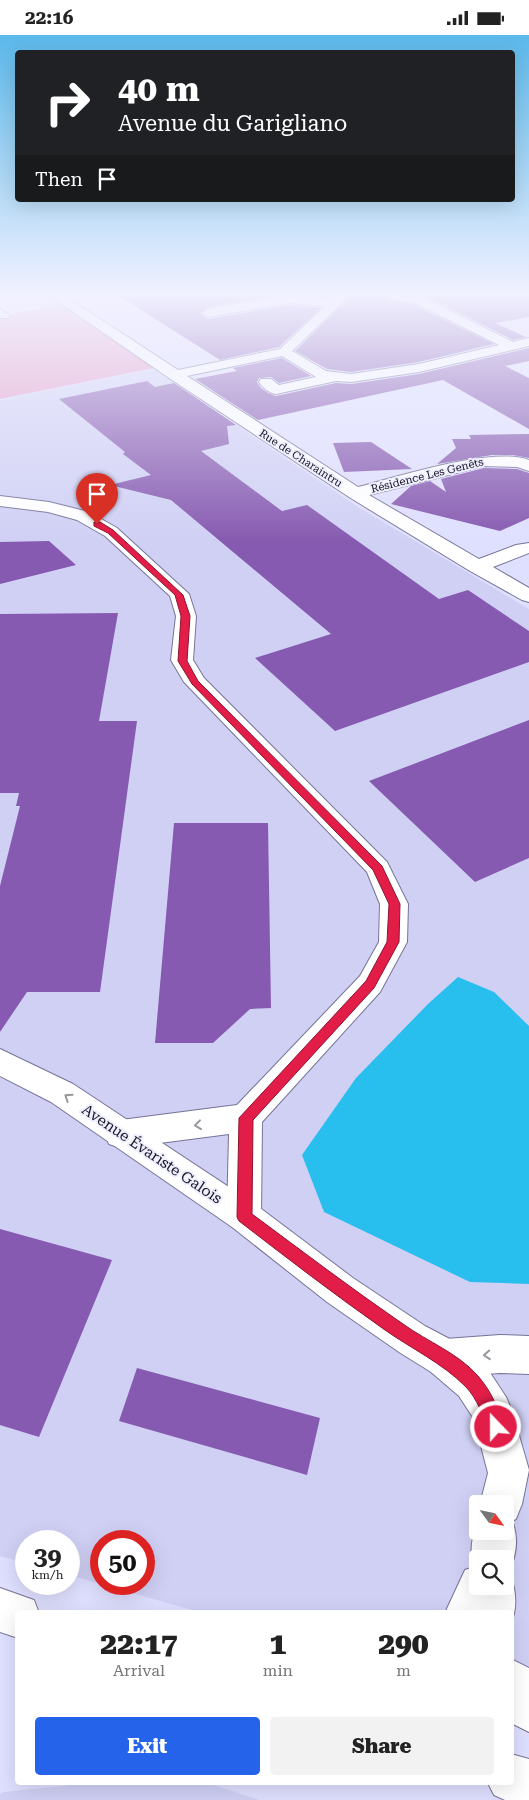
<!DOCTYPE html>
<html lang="en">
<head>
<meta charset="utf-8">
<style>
  body { margin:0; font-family:"Roboto Serif",serif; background:#f2f2f2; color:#222; height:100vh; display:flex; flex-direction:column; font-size:19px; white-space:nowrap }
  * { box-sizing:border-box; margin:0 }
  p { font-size:16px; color:#767676 }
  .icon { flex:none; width:28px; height:28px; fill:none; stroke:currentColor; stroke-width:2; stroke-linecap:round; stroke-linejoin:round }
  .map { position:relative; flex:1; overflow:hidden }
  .sheet { position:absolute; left:15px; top:1575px; width:499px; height:175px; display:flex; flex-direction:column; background:#fff; border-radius:5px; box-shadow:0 5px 20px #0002 }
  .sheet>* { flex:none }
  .guide { position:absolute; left:15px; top:15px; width:500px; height:152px; border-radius:5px; box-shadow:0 5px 20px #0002; background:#202124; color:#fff; overflow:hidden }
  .needle { width:32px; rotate:123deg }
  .controls { position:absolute; left:469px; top:1460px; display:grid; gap:10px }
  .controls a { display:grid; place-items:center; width:45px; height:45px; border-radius:5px; background:#fff; box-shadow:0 5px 20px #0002; font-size:25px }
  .speed { position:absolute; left:15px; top:1495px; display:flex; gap:10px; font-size:25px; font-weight:700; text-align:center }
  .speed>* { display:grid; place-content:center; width:65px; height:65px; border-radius:50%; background:#fff; box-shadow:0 5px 20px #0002; line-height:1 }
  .speed small { font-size:12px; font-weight:400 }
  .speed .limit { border:8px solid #d22; background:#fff; color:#111 }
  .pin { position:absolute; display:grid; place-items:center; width:42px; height:42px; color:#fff; margin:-51px -21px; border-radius:50% 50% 50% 0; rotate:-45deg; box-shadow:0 0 5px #0007 }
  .pin .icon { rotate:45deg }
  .me { position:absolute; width:55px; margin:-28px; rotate:338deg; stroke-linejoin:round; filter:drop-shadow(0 0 4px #0008) }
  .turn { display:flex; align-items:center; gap:18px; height:105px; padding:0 20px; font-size:22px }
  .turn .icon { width:65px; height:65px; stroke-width:2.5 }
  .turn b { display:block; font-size:35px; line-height:42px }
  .then { display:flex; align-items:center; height:48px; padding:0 20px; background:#0003; gap:10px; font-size:19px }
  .eta { display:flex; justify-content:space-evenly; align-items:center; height:85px; text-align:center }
  .eta b { font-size:30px; font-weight:800; line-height:35px }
  .button { display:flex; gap:10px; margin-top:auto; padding:10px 20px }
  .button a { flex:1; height:58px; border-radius:5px; background:#2563eb; color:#fff; font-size:20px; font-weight:800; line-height:58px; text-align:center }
  .button a+a { background:#f2f2f2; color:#222 }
  .status { display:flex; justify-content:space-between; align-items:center; height:35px; padding:0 25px; background:#fff; direction:ltr }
  .status svg { height:14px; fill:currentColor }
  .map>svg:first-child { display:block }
  .built { fill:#d0d0f5; fill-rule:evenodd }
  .green { fill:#e599c3 }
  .water { fill:#28beee }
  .building { fill:#865ab0 }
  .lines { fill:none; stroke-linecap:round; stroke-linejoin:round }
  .street-casing { stroke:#757497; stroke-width:2 }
  .secondary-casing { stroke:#757497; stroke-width:2 }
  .street { fill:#fff; fill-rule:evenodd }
  .secondary { fill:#fff; fill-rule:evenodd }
  .oneway { stroke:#96969c }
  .route { fill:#e11d48; stroke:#92132f }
  .labels { text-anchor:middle; stroke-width:4; stroke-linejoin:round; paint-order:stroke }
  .far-street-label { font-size:11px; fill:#161623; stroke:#eeeefe }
  .near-street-label { font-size:15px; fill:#161623; stroke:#eeeefe }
</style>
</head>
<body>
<div class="status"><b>22:16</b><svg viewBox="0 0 49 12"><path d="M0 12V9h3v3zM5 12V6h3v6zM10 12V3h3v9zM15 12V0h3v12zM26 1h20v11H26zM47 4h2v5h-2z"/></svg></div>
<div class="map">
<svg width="529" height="1765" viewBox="0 0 529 1765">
  <rect width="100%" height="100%" fill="#dfdfff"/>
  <path class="built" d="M 153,334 L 358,472 L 529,574 L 529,1671 L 511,1666 L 511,1578 L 199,1577 L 69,1540 L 69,1506 L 26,1506 L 26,1528 L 0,1521 L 0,365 ZM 478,1469 L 505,1469 L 505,1496 L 478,1496 ZM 101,1506 L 144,1506 L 144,1549 L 101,1549 ZM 478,1524 L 505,1524 L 505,1551 L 478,1551 Z
    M 91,1748 L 208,1748 L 259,1765 L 0,1765 L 0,1759 L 4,1757 Z"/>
  <path class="green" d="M 65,270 L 154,333 L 0,364 L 0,281 Z"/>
  <path class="water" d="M 458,942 L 494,957 L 529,991 L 529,1249 L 470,1247 L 324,1177 L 302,1120 L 356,1043 L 428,969 Z"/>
  <path class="building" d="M 116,259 L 281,259 L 208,272 L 200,279 L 208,284 L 289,270 L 321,273 L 279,312 L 220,325 Z
    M 357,259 L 380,259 L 388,265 L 410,268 L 494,309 L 419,327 L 351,337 L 327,334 L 295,316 L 346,266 Z
    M 421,259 L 529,259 L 529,282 L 495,288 L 526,302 L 513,305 Z
    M 529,313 L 529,326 L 505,331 L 529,343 L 529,394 L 443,345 L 258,385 L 195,344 L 237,336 L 233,333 L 282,323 L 311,341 L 279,348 L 271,342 L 259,343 L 257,347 L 261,353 L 268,358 L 276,361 L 336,348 L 351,349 L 419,339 Z
    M 147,346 L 155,352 L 174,348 L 236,390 L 227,391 L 229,409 L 201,416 L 282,476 L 307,470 L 439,564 L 468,555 L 529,596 L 529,627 L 335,696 L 255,623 L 331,599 L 171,465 L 110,450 L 151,440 L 123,419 L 125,417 L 59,364 Z
    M 529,399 L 529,423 L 513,420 L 492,420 L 437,429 L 456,413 L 452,404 L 471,404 L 469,400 Z
    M 371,407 L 412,434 L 344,437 L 333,408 Z
    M 484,433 L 517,434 L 529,438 L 529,483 L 500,496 L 391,469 L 411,451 L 430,446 L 446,457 L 441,444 Z
    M 49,506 L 76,530 L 0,549 L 0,507 Z
    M 118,578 L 99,686 L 137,686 L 100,957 L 27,957 L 0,997 L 0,851 L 20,771 L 16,771 L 19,758 L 0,758 L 0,579 Z
    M 529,685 L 529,823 L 475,847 L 369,746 Z
    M 174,788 L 268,788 L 271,973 L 250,974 L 213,1008 L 155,1008 Z
    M 0,1194 L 112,1225 L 39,1402 L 0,1390 Z
    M 137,1333 L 320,1383 L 307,1440 L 119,1386 Z"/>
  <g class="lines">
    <defs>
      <path id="street" d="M 47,259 L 62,259 L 178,335 L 280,314 L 325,271 L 289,268 L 208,282 L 202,278 L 208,274 L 289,260 L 332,264 L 337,259 L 355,259 L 345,265 L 292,316 L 326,336 L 351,339 L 419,329 L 499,310 L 411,266 L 388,263 L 382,259 L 418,260 L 513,307 L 529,303 L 529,311 L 419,337 L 351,347 L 336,346 L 276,359 C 269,358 263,353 259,347 L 261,344 L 271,344 L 279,350 L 316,342 L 282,321 L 187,341 L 358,452 C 398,442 492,411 529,425 L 529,436 L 517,432 L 484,431 L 369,460 L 479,524 L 516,510 L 529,508 L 529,518 L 493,532 L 529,553 L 529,567 L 522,565 L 470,536 L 349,462 L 169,343 Z
        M 0,274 L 10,280 L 8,283 L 0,283 Z
        M 0,461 L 49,467 L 89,477 L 117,493 L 189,559 L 196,581 L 193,625 L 204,643 L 387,827 L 408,869 L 407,907 L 380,957 L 262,1087 L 261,1181 L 256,1192 L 244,1197 L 232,1192 L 227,1181 L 229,1099 L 121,1113 L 109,1109 L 105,1099 L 109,1089 L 121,1085 L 237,1070 L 360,941 L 379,907 L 380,869 L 367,837 L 184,647 L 171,625 L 176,581 L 170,561 L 105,501 L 77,485 L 48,477 L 0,471 Z
        M 500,1300 L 529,1301 L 529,1339 L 500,1338 L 445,1342 L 431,1337 L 426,1323 L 431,1309 L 445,1304 Z"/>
      <path id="secondary" d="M 0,1014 L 73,1049 L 256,1170 L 353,1243 L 425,1291 L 459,1309 L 487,1333 L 506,1362 L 512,1376 L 529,1435 L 522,1469 L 516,1484 L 512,1486 C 519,1502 516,1521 509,1537 C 516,1554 518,1571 511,1588 L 511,1578 L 445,1578 L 465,1535 L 474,1532 C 469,1518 472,1500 478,1486 L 478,1496 L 505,1496 L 505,1469 L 480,1469 L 488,1438 L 474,1384 L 459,1361 L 431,1337 L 399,1317 L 327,1267 L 232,1192 L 51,1067 L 0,1041 ZM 478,1524 L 505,1524 L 505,1551 L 478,1551 Z
        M 0,1553 L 34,1565 L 39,1578 L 18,1578 L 18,1603 L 0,1597 Z
        M 511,1624 L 529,1633 L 529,1697 L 511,1688 Z
        M 511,1719 L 529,1724 L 529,1765 L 505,1765 L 494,1760 L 488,1748 L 511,1748 Z"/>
    </defs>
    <use href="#street" class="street-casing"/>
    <use href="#secondary" class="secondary-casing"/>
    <use href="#street" class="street"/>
    <use href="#secondary" class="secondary"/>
  </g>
  <defs><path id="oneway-chevron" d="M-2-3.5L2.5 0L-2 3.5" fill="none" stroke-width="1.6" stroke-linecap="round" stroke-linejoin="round" transform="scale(1.25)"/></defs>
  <g class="oneway">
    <use href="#oneway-chevron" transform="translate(68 1062) rotate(-146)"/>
    <use href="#oneway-chevron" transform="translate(198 1090) rotate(173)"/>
    <use href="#oneway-chevron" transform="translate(487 1320) rotate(176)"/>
  </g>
  <linearGradient id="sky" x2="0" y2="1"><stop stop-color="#5bb8ea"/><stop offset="0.51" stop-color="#f1f1ff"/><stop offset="1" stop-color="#f1f1ff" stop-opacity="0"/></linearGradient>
  <rect width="529" height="507" fill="url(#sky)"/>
  <path class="route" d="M 94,487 L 100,487 L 113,495 L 183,560 L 190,581 L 187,626 L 198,646 L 382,831 L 400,869 L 399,907 L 374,953 L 253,1085 L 252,1179 C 302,1216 352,1254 403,1289 C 428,1307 458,1318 478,1341 C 491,1356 499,1374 504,1392 L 502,1398 L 496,1400 L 490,1398 C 483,1382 478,1364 465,1351 C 442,1328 412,1314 385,1295 C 335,1260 287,1223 239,1186 L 237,1182 L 239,1083 L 366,946 L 387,907 L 389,869 L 373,835 L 192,649 L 178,626 L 181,581 L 175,560 L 108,498 L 94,491 Z"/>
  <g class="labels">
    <g class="far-street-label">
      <text transform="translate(301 423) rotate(33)" y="4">Rue de Charaintru</text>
      <text transform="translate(427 440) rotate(-14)" y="4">Résidence Les Genêts</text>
    </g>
    <g class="near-street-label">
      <text transform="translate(152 1119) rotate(34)" y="5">Avenue Évariste Galois</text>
    </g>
  </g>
</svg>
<div class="controls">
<a><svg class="needle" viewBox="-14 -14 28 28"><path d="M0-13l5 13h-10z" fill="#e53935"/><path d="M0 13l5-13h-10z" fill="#767676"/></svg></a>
<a><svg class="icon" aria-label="search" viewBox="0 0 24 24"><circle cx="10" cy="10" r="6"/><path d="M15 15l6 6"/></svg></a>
</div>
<div class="speed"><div>39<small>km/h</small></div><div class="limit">50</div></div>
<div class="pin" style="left:97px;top:489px;background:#d93025"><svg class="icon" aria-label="arrive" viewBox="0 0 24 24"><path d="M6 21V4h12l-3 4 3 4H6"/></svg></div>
<svg class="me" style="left:496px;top:1392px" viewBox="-20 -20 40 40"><circle r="17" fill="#e11d48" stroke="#fff" stroke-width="3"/><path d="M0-11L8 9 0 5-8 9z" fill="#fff"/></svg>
<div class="guide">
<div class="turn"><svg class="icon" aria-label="right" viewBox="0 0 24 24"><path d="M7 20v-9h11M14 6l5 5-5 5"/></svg><div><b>40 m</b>Avenue du Garigliano</div></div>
<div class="then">Then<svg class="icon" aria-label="arrive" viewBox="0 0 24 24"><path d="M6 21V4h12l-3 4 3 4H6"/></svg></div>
</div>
<section class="sheet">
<div class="eta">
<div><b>22:17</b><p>Arrival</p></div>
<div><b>1</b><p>min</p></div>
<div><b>290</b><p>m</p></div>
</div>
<div class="button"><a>Exit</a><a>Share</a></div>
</section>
</div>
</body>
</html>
